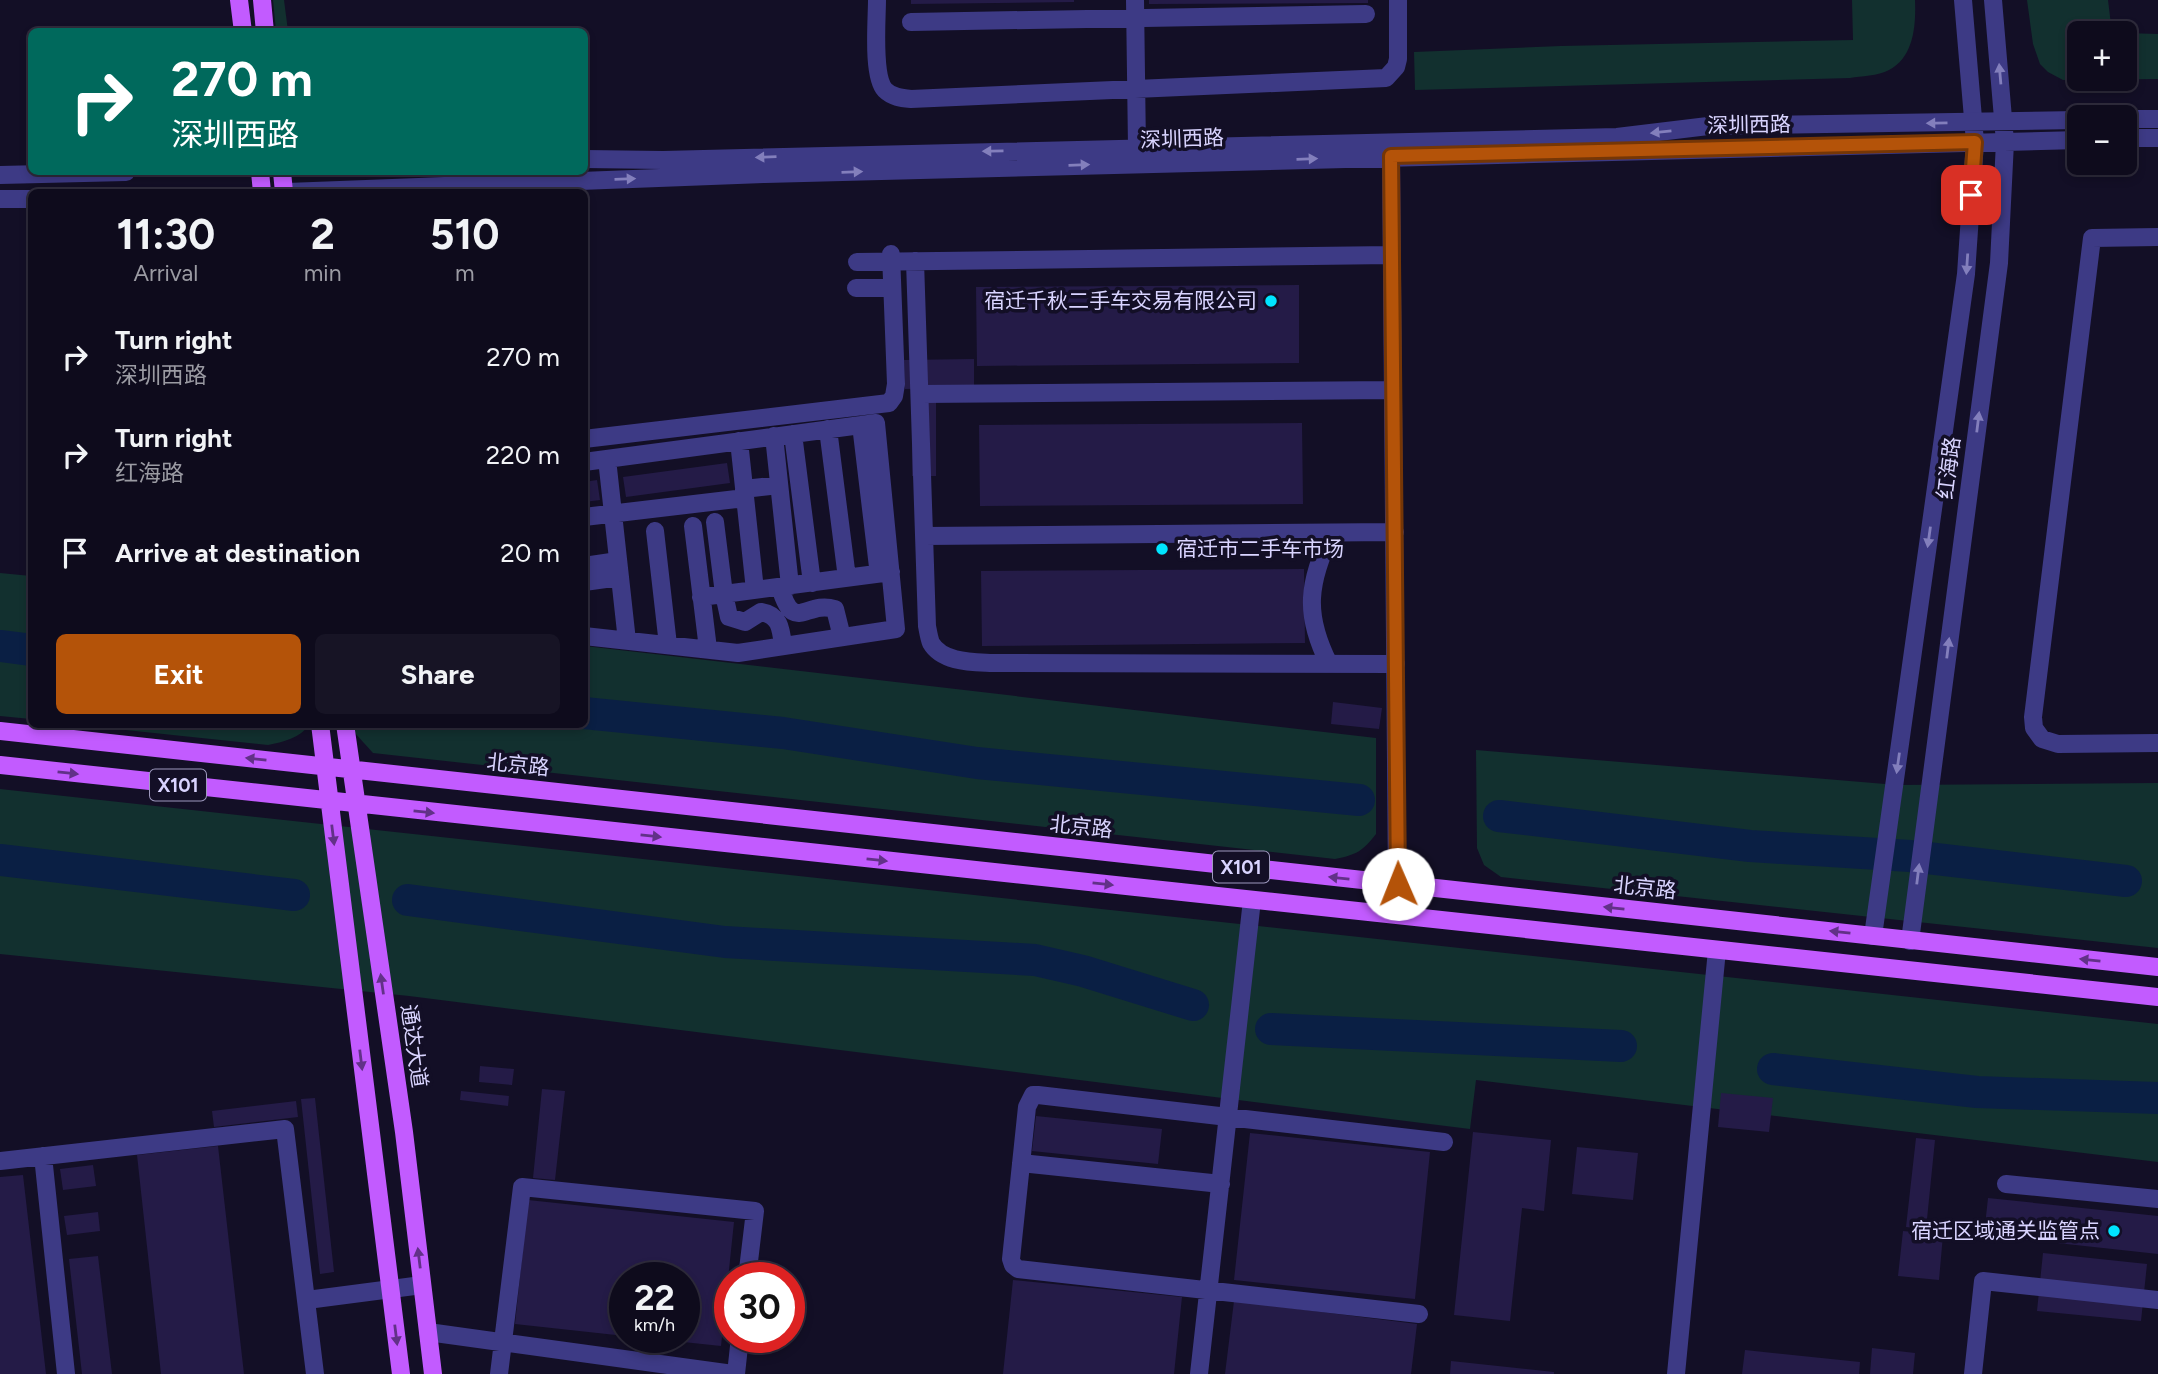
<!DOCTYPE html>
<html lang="en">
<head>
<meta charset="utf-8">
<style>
  body { margin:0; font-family:Figtree,"Noto Sans SC",sans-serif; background:#171425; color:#f1f3f6; height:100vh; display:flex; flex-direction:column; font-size:26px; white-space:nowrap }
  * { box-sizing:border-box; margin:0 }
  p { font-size:23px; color:#9b9ba3 }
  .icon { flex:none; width:38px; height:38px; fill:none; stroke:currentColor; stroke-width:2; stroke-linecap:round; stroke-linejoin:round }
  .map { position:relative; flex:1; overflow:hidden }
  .details { position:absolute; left:28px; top:189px; width:560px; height:539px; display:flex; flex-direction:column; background:#0e0b1c; border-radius:10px; box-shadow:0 4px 10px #0003,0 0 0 2px #2e2b3b }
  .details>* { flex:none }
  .top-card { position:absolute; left:28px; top:28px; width:560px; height:147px; border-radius:10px; box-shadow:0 4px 10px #0003,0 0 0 2px #2e2b3b; background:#00695c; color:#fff; overflow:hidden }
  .buttons { position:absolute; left:2067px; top:21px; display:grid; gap:14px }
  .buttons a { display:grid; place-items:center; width:70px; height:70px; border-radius:10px; background:#0e0b1c; box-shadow:0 4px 10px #0003,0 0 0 2px #2e2b3b; font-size:35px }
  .speed { position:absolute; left:609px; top:1262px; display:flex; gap:14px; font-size:35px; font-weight:700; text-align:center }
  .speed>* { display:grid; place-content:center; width:91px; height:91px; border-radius:50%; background:#0e0b1c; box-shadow:0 4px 10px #0003,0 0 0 2px #2e2b3b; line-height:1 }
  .speed small { font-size:18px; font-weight:400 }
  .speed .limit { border:10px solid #d22; background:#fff; color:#111 }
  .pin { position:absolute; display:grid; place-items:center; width:60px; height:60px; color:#fff; margin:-30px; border-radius:14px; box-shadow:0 4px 10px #0006 }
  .me { position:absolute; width:77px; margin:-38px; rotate:359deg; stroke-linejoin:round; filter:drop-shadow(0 0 5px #0008) }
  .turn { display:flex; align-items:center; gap:24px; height:147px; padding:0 28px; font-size:32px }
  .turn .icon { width:91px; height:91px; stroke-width:2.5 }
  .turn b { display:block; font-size:49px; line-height:60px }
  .eta { display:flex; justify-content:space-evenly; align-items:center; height:119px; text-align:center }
  .eta b { font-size:42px; font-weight:700; line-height:49px }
  .button { display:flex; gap:14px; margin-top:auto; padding:14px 28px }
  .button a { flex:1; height:80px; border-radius:10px; background:#b45309; color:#fff; font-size:28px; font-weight:700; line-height:80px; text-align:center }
  .button a+a { background:#171425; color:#f1f3f6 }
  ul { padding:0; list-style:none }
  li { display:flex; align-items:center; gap:21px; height:98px; padding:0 28px }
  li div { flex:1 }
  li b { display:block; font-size:26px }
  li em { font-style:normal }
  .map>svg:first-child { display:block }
  .green { fill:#12302f }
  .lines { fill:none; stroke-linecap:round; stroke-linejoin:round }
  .river { stroke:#0a1f44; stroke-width:32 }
  .building { fill:#241b47 }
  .minor { stroke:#3d3a85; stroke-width:18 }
  .major { stroke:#c25bff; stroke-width:18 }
  .oneway { fill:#837fbc }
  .oneway2 { fill:#623188 }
  .route-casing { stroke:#753606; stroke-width:18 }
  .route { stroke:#b45309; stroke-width:12 }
  .poi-dot { fill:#00e5ff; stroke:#130f26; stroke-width:2.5 }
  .labels { text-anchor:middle; stroke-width:7; stroke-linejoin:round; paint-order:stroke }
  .shield { fill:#130f26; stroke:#9e99be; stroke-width:2 }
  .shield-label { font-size:19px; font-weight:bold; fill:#d9d4ff }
  .street-label { font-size:21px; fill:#d9d4ff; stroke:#130f26 }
  .poi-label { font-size:21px; fill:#d9d4ff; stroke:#130f26; text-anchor:end }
</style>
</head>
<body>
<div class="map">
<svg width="2158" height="1374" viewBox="0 0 2158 1374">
  <rect width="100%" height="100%" fill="#130f26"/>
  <path class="green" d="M 273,0 L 284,0 L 288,31 L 276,31 Z
    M 1852,0 L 1915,0 C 1916,25 1914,57 1889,70 C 1878,76 1861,76 1850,78 L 1415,90 L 1414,52 L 1561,46 L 1853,40 Z
    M 2027,0 L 2108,0 L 2112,33 L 2117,33 L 2079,33 L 2079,79 L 2124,79 L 2125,33 L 2158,34 L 2158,79 L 2063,80 L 2048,72 L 2040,64 L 2033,44 Z
    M 0,573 L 31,576 L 31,719 L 0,716 Z
    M 585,646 L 1376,738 L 1376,834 C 1363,851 1356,855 1335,859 L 373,753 L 354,732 L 353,725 L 584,724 Z
    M 78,725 L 309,725 C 300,738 283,742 268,745 Z
    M 1476,750 L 1897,785 L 2158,783 L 2158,948 L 1501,877 L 1484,865 L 1477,848 Z
    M 0,789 L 2158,1024 L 2158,1162 L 1476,1080 L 1470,1129 L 409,996 L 0,954 Z"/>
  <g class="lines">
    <path class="river" d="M 0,646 L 32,650
      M 584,713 L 783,733 L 977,763 L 1359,800
      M 1499,816 L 1750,846 L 1910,856 L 2126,881
      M 0,860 L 294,895
      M 408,900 L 725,942 L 1035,960 L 1083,971 L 1193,1005
      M 1271,1029 L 1621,1046
      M 1773,1069 L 1977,1092 L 2158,1098"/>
  </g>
  <path class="building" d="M 911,0 L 1074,0 L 1074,2 L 911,4 Z
    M 1149,0 L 1368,0 L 1368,3 L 1149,4 Z
    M 1299,285 L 1299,363 L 977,366 L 976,287 Z
    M 974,359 L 974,388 L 905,389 L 904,360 Z
    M 912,390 L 936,390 L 936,476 L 912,476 Z
    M 1302,423 L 1303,504 L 980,506 L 979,425 Z
    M 727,463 L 730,483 L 626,497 L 623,477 Z
    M 597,480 L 600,500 L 584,502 L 584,482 Z
    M 1304,569 L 1305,643 L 982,646 L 981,571 Z
    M 1333,702 L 1382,708 L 1379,729 L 1331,724 Z
    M 480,1066 L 514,1069 L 512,1085 L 479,1082 Z
    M 542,1089 L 565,1091 L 555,1180 L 533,1178 Z
    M 461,1091 L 509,1096 L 508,1106 L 460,1100 Z
    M 1721,1093 L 1773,1098 L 1769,1132 L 1718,1127 Z
    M 315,1098 L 334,1272 L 320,1274 L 301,1099 Z
    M 296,1101 L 298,1117 L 214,1127 L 212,1111 Z
    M 1036,1116 L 1162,1129 L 1158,1164 L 1032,1151 Z
    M 1473,1132 L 1551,1140 L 1544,1211 L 1522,1208 L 1510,1321 L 1454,1315 Z
    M 1250,1133 L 1430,1152 L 1415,1299 L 1234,1280 Z
    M 1916,1138 L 1935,1140 L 1926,1229 L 1906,1227 Z
    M 218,1146 L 244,1374 L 161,1374 L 137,1155 Z
    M 1577,1147 L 1638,1153 L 1633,1200 L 1572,1194 Z
    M 93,1165 L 96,1186 L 63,1190 L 60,1169 Z
    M 23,1175 L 46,1374 L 0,1374 L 0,1177 Z
    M 1988,1198 L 2158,1216 L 2158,1254 L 1984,1235 Z
    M 528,1200 L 734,1222 L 721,1346 L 655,1339 L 655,1337 L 684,1337 L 684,1278 L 625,1278 L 625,1336 L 515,1324 Z
    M 98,1212 L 100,1231 L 67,1235 L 64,1216 Z
    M 1903,1231 L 1943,1235 L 1939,1280 L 1898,1276 Z
    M 2043,1253 L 2147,1264 L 2141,1321 L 2037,1311 Z
    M 98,1256 L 112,1374 L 82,1374 L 69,1259 Z
    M 1013,1280 L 1182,1297 L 1174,1374 L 1003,1374 Z
    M 1234,1301 L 1417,1324 L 1411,1374 L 1225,1374 Z
    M 1872,1348 L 1915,1353 L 1913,1374 L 1870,1374 Z
    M 1745,1350 L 1860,1362 L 1859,1374 L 1742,1374 Z
    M 1451,1361 L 1554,1372 L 1554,1374 L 1450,1374 Z"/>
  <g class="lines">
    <path class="minor" d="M 877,0 C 877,20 872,76 885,90 C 892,97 901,98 911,99 L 1386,78 L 1396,67 L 1398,59 L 1398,0
      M 1135,0 L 1137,148
      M 911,22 L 1366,14
      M 2124,119 L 2158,119
      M 2124,138 L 2158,138
      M 1391,156 L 1397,884
      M 584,159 L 663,160 L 1617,137 L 1708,126 L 2079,120
      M 0,175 L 126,172
      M 287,192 L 765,174 L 2079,140
      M 0,199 L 32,199
      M 2158,237 L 2092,238 L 2033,717 L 2034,728 L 2042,739 L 2058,744 L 2158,743
      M 915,261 L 927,626 C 928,631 929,638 931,643 C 942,662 971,662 990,663 L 1396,664
      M 857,262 L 1392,255
      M 856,288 L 892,288
      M 920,394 L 1393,390
      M 861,425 L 878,567
      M 828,429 L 847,578
      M 793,434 L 812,583
      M 774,436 L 790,586
      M 584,439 L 889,403 L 894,396 L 896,384 L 891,254
      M 739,441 L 755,590
      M 607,459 L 627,641
      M 584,462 L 876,423 L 896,629 L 738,653 L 584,636
      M 744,489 L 779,485
      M 584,517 L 745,498
      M 715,522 L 724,594 L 729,617 L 745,622 L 761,612 C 780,615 781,629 783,646
      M 693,526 L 708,649
      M 655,531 L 668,645
      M 924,536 L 1395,532
      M 584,566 L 618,561
      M 584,582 L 620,577
      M 780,587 C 794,635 805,600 835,609 L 842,637
      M 701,597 L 891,572
      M 1329,664 C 1303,612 1309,584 1331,533
      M 1873,936 L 1966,274 L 1975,142 L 1963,0
      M 1910,941 L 1999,263 L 2005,142 L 1993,0
      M 43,1156 L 66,1374
      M 0,1161 L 285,1129 L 315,1374
      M 1021,1163 L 1221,1184
      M 2006,1184 L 2158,1199
      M 307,1300 L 422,1285
      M 1419,1314 L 1018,1269 L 1013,1265 L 1011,1259 L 1027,1107 L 1033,1095 L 1038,1095 L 1444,1142
      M 428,1332 L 733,1374
      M 499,1374 L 522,1187 L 755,1211 L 747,1278
      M 736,1374 L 740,1337
      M 1199,1374 L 1252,900
      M 1676,1374 L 1717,950
      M 1973,1374 L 1983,1281 L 2158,1300"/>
    <path class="major" d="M 239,0 L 243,32
      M 262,0 L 265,32
      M 260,172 L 262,192
      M 282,172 L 284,192
      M 320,724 L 401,1374
      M 345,724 L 404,1132 L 433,1374
      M 0,731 L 2158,967
      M 0,765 L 2158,997"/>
  </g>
  <defs><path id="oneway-solid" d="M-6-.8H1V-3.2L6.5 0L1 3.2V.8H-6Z" transform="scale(1.75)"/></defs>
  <g class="oneway">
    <use href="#oneway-solid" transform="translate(2000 74) rotate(-95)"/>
    <use href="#oneway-solid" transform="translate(1937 123) rotate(179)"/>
    <use href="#oneway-solid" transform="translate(1661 132) rotate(174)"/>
    <use href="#oneway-solid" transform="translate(993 151) rotate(179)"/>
    <use href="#oneway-solid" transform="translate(766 157) rotate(178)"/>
    <use href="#oneway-solid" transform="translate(1307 159) rotate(-2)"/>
    <use href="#oneway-solid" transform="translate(1079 165) rotate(-2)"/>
    <use href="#oneway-solid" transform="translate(852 172) rotate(-2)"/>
    <use href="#oneway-solid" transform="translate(625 179) rotate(-2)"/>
    <use href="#oneway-solid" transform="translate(1967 264) rotate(94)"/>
    <use href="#oneway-solid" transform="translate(1978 422) rotate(-83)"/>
    <use href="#oneway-solid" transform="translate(1929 537) rotate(98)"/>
    <use href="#oneway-solid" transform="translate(1948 648) rotate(-83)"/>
    <use href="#oneway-solid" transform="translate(1898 763) rotate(98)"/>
    <use href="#oneway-solid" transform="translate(1918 874) rotate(-83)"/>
  </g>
  <g class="oneway2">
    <use href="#oneway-solid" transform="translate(256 759) rotate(-174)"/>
    <use href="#oneway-solid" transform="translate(68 773) rotate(6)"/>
    <use href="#oneway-solid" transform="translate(424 812) rotate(6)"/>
    <use href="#oneway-solid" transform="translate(333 835) rotate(83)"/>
    <use href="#oneway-solid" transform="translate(651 836) rotate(6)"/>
    <use href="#oneway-solid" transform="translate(877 860) rotate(6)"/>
    <use href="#oneway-solid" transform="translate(1339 878) rotate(-174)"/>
    <use href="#oneway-solid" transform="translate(1103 884) rotate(6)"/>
    <use href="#oneway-solid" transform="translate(1614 908) rotate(-174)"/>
    <use href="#oneway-solid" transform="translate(1840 932) rotate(-174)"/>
    <use href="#oneway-solid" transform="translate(2090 960) rotate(-174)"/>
    <use href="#oneway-solid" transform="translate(382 984) rotate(-98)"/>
    <use href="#oneway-solid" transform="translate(361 1060) rotate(83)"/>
    <use href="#oneway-solid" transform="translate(419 1258) rotate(-97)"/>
    <use href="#oneway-solid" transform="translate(396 1335) rotate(83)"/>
  </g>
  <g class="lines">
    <defs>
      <path id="route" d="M 1398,884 L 1391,156 L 1975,142 L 1971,195"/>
    </defs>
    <use href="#route" class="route-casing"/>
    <use href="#route" class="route"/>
  </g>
  <g class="poi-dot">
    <circle cx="1271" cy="301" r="7"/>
    <circle cx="1162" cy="549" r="7"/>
    <circle cx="2114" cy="1231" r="7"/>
  </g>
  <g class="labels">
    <g class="shield">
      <rect x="150" y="769.5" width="56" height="31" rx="5"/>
      <rect x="1213" y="851.5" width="56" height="31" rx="5"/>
    </g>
    <g class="shield-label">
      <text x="178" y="792">X101</text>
      <text x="1241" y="874">X101</text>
    </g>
    <g class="street-label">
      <text transform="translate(1749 125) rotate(-1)" y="7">深圳西路</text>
      <text transform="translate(1182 139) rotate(-2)" y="7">深圳西路</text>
      <text transform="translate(1949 468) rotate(-83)" y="7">红海路</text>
      <text transform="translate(518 765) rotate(6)" y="7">北京路</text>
      <text transform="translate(1081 827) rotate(6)" y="7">北京路</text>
      <text transform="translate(1645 888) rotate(6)" y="7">北京路</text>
      <text transform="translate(414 1046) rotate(82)" y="7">通达大道</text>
    </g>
    <g class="poi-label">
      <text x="1257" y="308">宿迁千秋二手车交易有限公司</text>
      <text x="1176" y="556" text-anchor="start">宿迁市二手车市场</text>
      <text x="2100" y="1238">宿迁区域通关监管点</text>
    </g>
  </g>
</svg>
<div class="buttons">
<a>+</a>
<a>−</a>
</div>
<div class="speed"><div>22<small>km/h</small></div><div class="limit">30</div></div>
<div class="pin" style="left:1971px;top:195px;background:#d93025"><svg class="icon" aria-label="arrive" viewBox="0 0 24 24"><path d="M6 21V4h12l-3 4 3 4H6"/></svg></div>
<svg class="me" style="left:1398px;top:884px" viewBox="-20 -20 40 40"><circle r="19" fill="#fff"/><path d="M0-13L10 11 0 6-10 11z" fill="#b45309"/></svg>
<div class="top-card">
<div class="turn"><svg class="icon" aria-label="right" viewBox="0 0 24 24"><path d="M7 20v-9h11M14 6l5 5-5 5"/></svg><div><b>270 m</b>深圳西路</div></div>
</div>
<section class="details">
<div class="eta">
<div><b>11:30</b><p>Arrival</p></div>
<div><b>2</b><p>min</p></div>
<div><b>510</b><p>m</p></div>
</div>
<ul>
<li><svg class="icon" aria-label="right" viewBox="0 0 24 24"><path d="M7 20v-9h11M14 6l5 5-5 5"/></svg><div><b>Turn right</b><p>深圳西路</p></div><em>270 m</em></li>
<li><svg class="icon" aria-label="right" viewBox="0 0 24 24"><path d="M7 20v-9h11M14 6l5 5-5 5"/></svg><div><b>Turn right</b><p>红海路</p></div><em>220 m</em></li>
<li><svg class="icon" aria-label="arrive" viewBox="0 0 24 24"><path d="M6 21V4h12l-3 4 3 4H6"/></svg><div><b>Arrive at destination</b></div><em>20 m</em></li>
</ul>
<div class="button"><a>Exit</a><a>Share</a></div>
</section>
</div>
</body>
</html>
